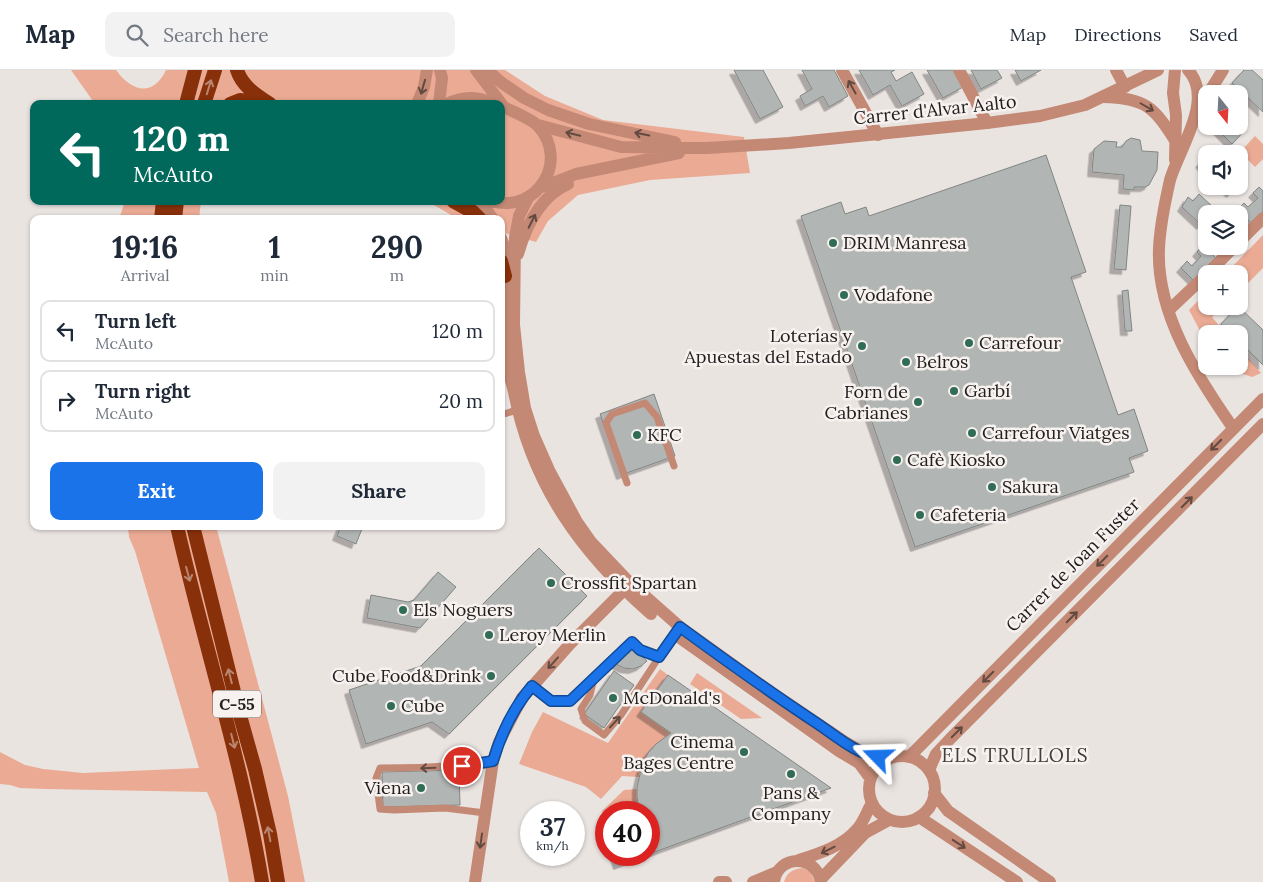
<!DOCTYPE html>
<html lang="en">
<head>
<meta charset="utf-8">
<style>
  body { margin:0; font-family:Lora,serif; background:#f2f2f3; color:#1f2937; height:100vh; display:flex; flex-direction:column; font-size:19px; white-space:nowrap }
  * { box-sizing:border-box; margin:0 }
  p { font-size:16px; color:#747a83 }
  .icon { flex:none; width:28px; height:28px; fill:none; stroke:currentColor; stroke-width:2; stroke-linecap:round; stroke-linejoin:round }
  .map { position:relative; flex:1; overflow:hidden }
  .drawer { position:absolute; left:30px; top:145px; width:475px; height:315px; display:flex; flex-direction:column; background:#fff; border-radius:10px; box-shadow:0 1px 4px #0004 }
  .drawer>* { flex:none }
  .hud { position:absolute; left:30px; top:30px; width:475px; height:105px; border-radius:10px; box-shadow:0 1px 4px #0004; background:#00695c; color:#fff; overflow:hidden }
  .needle { width:32px; rotate:162deg }
  .controls { position:absolute; left:1198px; top:15px; display:grid; gap:10px }
  .controls a { display:grid; place-items:center; width:50px; height:50px; border-radius:10px; background:#fff; box-shadow:0 1px 4px #0004; font-size:25px }
  .speed { position:absolute; left:520px; top:731px; display:flex; gap:10px; font-size:25px; font-weight:700; text-align:center }
  .speed>* { display:grid; place-content:center; width:65px; height:65px; border-radius:50%; background:#fff; box-shadow:0 1px 4px #0004; line-height:1 }
  .speed small { font-size:12px; font-weight:400 }
  .speed .limit { border:8px solid #d22; background:#fff; color:#111 }
  .pin { position:absolute; display:grid; place-items:center; width:42px; height:42px; color:#fff; margin:-21px; border:2px solid #fff; border-radius:50%; box-shadow:0 1px 5px #0007 }
  .me { position:absolute; width:55px; margin:-28px; rotate:292deg; stroke-linejoin:round; filter:drop-shadow(0 0 4px #0008) }
  .turn { display:flex; align-items:center; gap:18px; height:105px; padding:0 20px; font-size:22px }
  .turn .icon { width:65px; height:65px; stroke-width:2.5 }
  .turn b { display:block; font-size:35px; line-height:42px }
  .eta { display:flex; justify-content:space-evenly; align-items:center; height:85px; text-align:center }
  .eta b { font-size:30px; font-weight:700; line-height:35px }
  .cta { display:flex; gap:10px; margin-top:auto; padding:10px 20px }
  .cta a { flex:1; height:58px; border-radius:10px; background:#1a73e8; color:#fff; font-size:20px; font-weight:700; line-height:58px; text-align:center }
  .cta a+a { background:#f2f2f3; color:#1f2937 }
  ul { padding:0; list-style:none }
  li { display:flex; align-items:center; gap:15px; height:62px; margin:0 10px 8px; padding:0 10px; border:2px solid #e0e1e3; border-radius:10px }
  li div { flex:1 }
  li b { display:block; font-size:19px }
  li em { font-style:normal }
  header { display:flex; align-items:center; gap:30px; box-sizing:border-box; height:70px; padding:0 25px; background:#fff; border-bottom:1px solid #e0e1e3 }
  header strong { font-size:24px }
  nav { display:flex; gap:28px; margin-inline-start:auto; font-size:18px }
  .search { width:350px; height:45px; background:#f2f2f3; display:flex; align-items:center; gap:12px; box-sizing:border-box; padding:0 18px; border-radius:10px; color:#747a83; font-size:19px }
  .map>svg:first-child { display:block }
  .green { fill:#eaaa94 }
  .building { fill:#b1b6b4; stroke:#818684; filter:url(#shadow) }
  .lines { fill:none; stroke-linecap:round; stroke-linejoin:round }
  .service { stroke:#c48975; stroke-width:7 }
  .minor { stroke:#c48975; stroke-width:12 }
  .tertiary { stroke:#c48975; stroke-width:12 }
  .trunk { stroke:#87300a; stroke-width:14 }
  .oneway { stroke:#b98771 }
  .oneway2 { stroke:#634a41 }
  .route-casing { stroke:#114b97; stroke-width:12 }
  .route { stroke:#1a73e8; stroke-width:9 }
  .poi-dot { fill:#306c56; stroke:#f7f1ef; stroke-width:2 }
  .labels { text-anchor:middle; stroke-width:5; stroke-linejoin:round; paint-order:stroke }
  .shield { fill:#f7f1ef; stroke:#625f5d; stroke-width:1 }
  .shield-label { font-size:16px; font-weight:bold; fill:#22201f }
  .street-label { font-size:18px; fill:#22201f; stroke:#f7f1ef }
  .poi-label { font-size:18px; fill:#22201f; stroke:#f7f1ef; text-anchor:start }
  .neighbourhood-label { font-size:19px; letter-spacing:1px; fill:#413d3b; stroke:#f7f1ef }
</style>
</head>
<body>
<header>
<strong>Map</strong>
<div class="search"><svg class="icon" aria-label="search" viewBox="0 0 24 24"><circle cx="10" cy="10" r="6"/><path d="M15 15l6 6"/></svg>Search here</div>
<nav><a>Map</a><a>Directions</a><a>Saved</a></nav>
</header>
<div class="map">
<svg width="1263" height="812" viewBox="0 0 1263 812">
  <defs>
    <filter id="shadow"><feDropShadow dx="-4.5" dy="4.5" stdDeviation="0" flood-color="#0004"/></filter>
  </defs>
  <rect width="100%" height="100%" fill="#eae4e1"/>
  <path class="green" d="M 71,0 L 116,0 C 131,21 153,28 166,0 L 505,0 L 545,26 L 603,50 L 744,67 L 750,103 L 650,110 L 578,125 L 548,151 L 536,172 L 501,162 L 501,149 L 458,149 L 427,131 L 501,131 L 501,34 L 95,34 Z
    M 1255,66 L 1263,74 L 1263,89 L 1255,97 L 1240,82 Z
    M 125,131 L 201,131 L 199,149 L 119,149 Z
    M 1263,165 L 1263,198 L 1239,222 L 1239,204 L 1225,204 Z
    M 1206,223 L 1206,236 L 1224,236 L 1212,247 L 1226,264 L 1206,264 L 1206,272 L 1189,240 Z
    M 1239,278 L 1261,303 L 1252,307 L 1231,300 L 1226,296 L 1239,296 Z
    M 128,456 L 216,456 L 288,726 L 305,812 L 229,812 L 216,743 L 207,722 L 46,719 L 20,718 L 10,715 L 0,714 L 0,682 L 25,695 L 43,699 L 83,703 L 199,698 L 135,481 L 129,467 Z
    M 660,599 L 668,605 L 641,642 L 671,663 C 654,675 644,687 639,707 L 622,706 L 601,729 L 586,717 L 519,694 L 532,662 L 543,642 L 608,673 Z
    M 697,603 L 762,648 L 741,649 L 690,614 Z
    M 637,719 L 637,727 L 639,739 L 629,742 L 606,742 L 606,751 L 603,752 L 602,741 L 624,720 Z
    M 803,798 L 810,802 L 815,812 L 784,812 C 787,802 793,799 803,798 Z"/>
  <path class="building" d="M 734,0 L 763,0 L 783,37 L 760,49 Z
    M 802,0 L 834,0 L 848,26 L 829,37 L 823,26 L 805,36 L 800,26 L 812,19 Z
    M 859,0 L 895,0 L 891,2 L 896,11 L 912,2 L 924,24 L 902,36 L 890,15 L 873,25 Z
    M 927,0 L 954,0 L 963,17 L 943,28 Z
    M 971,0 L 997,0 L 1002,8 L 981,19 Z
    M 1015,0 L 1041,0 L 1021,11 Z
    M 1244,0 L 1252,0 L 1263,10 L 1263,42 L 1232,13 Z
    M 1239,51 L 1246,59 L 1232,74 L 1214,56 L 1239,56 Z
    M 1131,68 L 1140,70 L 1142,81 L 1158,82 L 1157,100 L 1149,115 L 1145,117 L 1134,117 L 1134,120 L 1123,119 L 1124,105 L 1092,102 L 1094,79 L 1104,71 L 1117,72 L 1116,77 L 1122,77 L 1126,71 Z
    M 1215,78 L 1221,84 L 1209,84 Z
    M 1046,85 L 1086,202 L 1071,207 L 1118,345 L 1134,339 L 1148,381 L 1129,388 L 1134,402 L 915,477 L 801,146 L 841,132 L 845,144 L 866,137 L 869,146 Z
    M 1206,87 L 1206,100 L 1200,93 Z
    M 1239,102 L 1246,108 L 1239,115 Z
    M 1223,116 L 1238,116 L 1231,123 Z
    M 1259,117 L 1263,121 L 1263,141 L 1251,153 L 1237,140 L 1244,133 L 1248,137 L 1258,128 L 1253,123 Z
    M 1199,124 L 1215,139 L 1211,144 L 1206,144 L 1206,149 L 1201,155 L 1182,137 L 1188,127 L 1193,131 Z
    M 1120,135 L 1131,136 L 1126,200 L 1114,199 Z
    M 1239,153 L 1246,160 L 1239,167 Z
    M 1203,175 L 1217,189 L 1195,212 L 1181,198 L 1187,191 L 1192,196 L 1201,186 L 1197,182 Z
    M 1128,220 L 1132,261 L 1125,261 L 1122,221 Z
    M 1238,236 L 1263,260 L 1263,295 L 1239,271 L 1239,264 L 1231,264 L 1221,254 Z
    M 654,324 L 675,386 L 621,405 L 600,344 Z
    M 341,456 L 363,456 L 356,474 L 337,466 Z
    M 539,478 L 587,526 L 449,664 L 432,652 L 366,674 L 349,620 L 421,596 Z
    M 438,502 L 456,517 L 420,558 L 367,548 L 371,525 L 408,532 L 414,530 Z
    M 631,577 L 647,591 L 641,596 L 633,599 L 624,598 L 616,594 Z
    M 614,601 L 634,615 L 604,658 L 584,644 Z
    M 668,605 L 831,718 L 649,784 L 649,742 L 629,742 L 639,739 L 637,727 L 637,717 L 642,696 L 648,683 L 656,674 L 671,663 L 641,642 Z
    M 459,700 L 460,735 L 383,737 L 382,702 Z
    M 615,785 L 645,785 L 618,795 Z"/>
  <g class="lines">
    <path class="service" d="M 501,345 L 520,339
      M 627,413 L 606,353 L 612,344 L 645,333 L 657,347 L 674,396
      M 659,587 L 621,645 L 604,665 L 585,651 L 581,639 L 590,625 L 594,609 L 632,572 L 640,580 L 659,587 L 677,561
      M 532,616 L 551,631 L 571,631 L 594,609
      M 485,743 L 445,738 L 394,740 L 380,739 L 376,708 L 380,698 C 419,698 455,697 493,691"/>
    <path class="minor" d="M 842,0 L 878,65
      M 959,0 L 987,53
      M 1116,0 L 1125,17
      M 1188,0 C 1215,29 1179,79 1170,110 C 1165,132 1160,156 1159,178 C 1156,244 1197,306 1233,358
      M 1208,24 L 1223,0
      M 1103,27 C 1146,28 1154,37 1176,72
      M 1175,90 L 1176,45 L 1173,23 L 1175,0
      M 1239,172 L 1263,148
      M 1207,204 L 1235,176
      M 1169,240 L 1206,205
      M 909,687 L 1263,329
      M 929,700 L 936,684 L 950,669 L 1263,354
      M 919,747 L 1017,812
      M 799,790 C 821,783 843,776 858,758 C 864,751 867,741 872,733
      M 821,809 L 865,763 L 889,750
      M 475,812 L 493,691 L 499,672 L 522,628 L 570,574 L 624,520
      M 719,812 L 726,812
      M 753,812 L 777,802
      M 774,812 C 778,784 816,784 821,812"/>
    <path class="tertiary" d="M 476,0 L 504,37
      M 487,0 L 502,13 L 524,28 L 548,40 L 589,54 L 675,72
      M 417,34 L 424,17 L 427,0
      M 439,34 L 442,8 L 440,0
      M 447,34 C 464,25 479,27 496,34
      M 538,55 L 621,77 L 707,78 L 789,73 L 987,53 L 1040,46 L 1085,35 L 1158,0
      M 542,117 L 576,104 L 679,83
      M 528,128 L 519,146 L 515,167 L 514,255 L 519,302 L 525,338 L 534,366 L 549,400 L 577,452 L 591,472 L 628,511 L 680,557 L 771,622 L 845,672 L 867,685 L 889,689
      M 480,131 L 493,149
      M 492,131 C 537,144 570,91 538,56 C 532,49 510,40 501,36
      M 501,168 L 505,178 C 505,215 504,252 507,289 C 508,300 511,311 514,322 C 532,415 581,483 651,544
      M 518,184 C 526,156 541,126 568,114
      M 676,565 L 839,681 L 859,693 L 870,708
      M869 719a33 33 0 1 1 66 0a33 33 0 1 1-66 0Z
      M 934,723 L 948,741 L 1050,812"/>
    <path class="trunk" d="M 237,0 C 242,16 256,25 270,34
      M 186,34 L 195,0
      M 204,34 L 215,0
      M 230,34 L 240,30 L 262,34
      M 453,131 L 473,142 L 480,149
      M 161,149 L 163,131
      M 175,149 L 177,131
      M 501,191 L 505,206
      M 177,456 C 204,575 242,691 262,812
      M 193,456 L 239,642 L 255,699 L 270,764 L 278,812"/>
  </g>
  <defs><path id="oneway-shaft" d="M-6 0H5M1.5-3L5.5 0L1.5 3" fill="none" stroke-width="1.6" stroke-linecap="round" stroke-linejoin="round" transform="scale(1.25)"/></defs>
  <g class="oneway">
    <use href="#oneway-shaft" transform="translate(209 17) rotate(-73)"/>
    <use href="#oneway-shaft" transform="translate(188 504) rotate(75)"/>
    <use href="#oneway-shaft" transform="translate(230 606) rotate(-104)"/>
    <use href="#oneway-shaft" transform="translate(233 671) rotate(76)"/>
    <use href="#oneway-shaft" transform="translate(269 764) rotate(-101)"/>
  </g>
  <g class="oneway2">
    <use href="#oneway-shaft" transform="translate(423 17) rotate(106)"/>
    <use href="#oneway-shaft" transform="translate(852 17) rotate(-119)"/>
    <use href="#oneway-shaft" transform="translate(1147 37) rotate(30)"/>
    <use href="#oneway-shaft" transform="translate(573 64) rotate(-166)"/>
    <use href="#oneway-shaft" transform="translate(642 64) rotate(-168)"/>
    <use href="#oneway-shaft" transform="translate(532 151) rotate(-63)"/>
    <use href="#oneway-shaft" transform="translate(1216 375) rotate(135)"/>
    <use href="#oneway-shaft" transform="translate(1187 432) rotate(-45)"/>
    <use href="#oneway-shaft" transform="translate(1102 491) rotate(135)"/>
    <use href="#oneway-shaft" transform="translate(1072 547) rotate(-45)"/>
    <use href="#oneway-shaft" transform="translate(553 593) rotate(132)"/>
    <use href="#oneway-shaft" transform="translate(988 607) rotate(135)"/>
    <use href="#oneway-shaft" transform="translate(615 652) rotate(-47)"/>
    <use href="#oneway-shaft" transform="translate(957 662) rotate(-45)"/>
    <use href="#oneway-shaft" transform="translate(428 698) rotate(178)"/>
    <use href="#oneway-shaft" transform="translate(481 771) rotate(98)"/>
    <use href="#oneway-shaft" transform="translate(959 774) rotate(33)"/>
    <use href="#oneway-shaft" transform="translate(828 780) rotate(154)"/>
  </g>
  <g class="lines">
    <defs>
      <path id="route" d="M 462,696 L 493,691 C 501,664 514,637 532,616 L 551,631 L 570,631 L 632,572 L 640,580 L 659,587 L 680,557 C 725,590 771,623 818,654 C 836,666 856,684 878,687"/>
    </defs>
    <use href="#route" class="route-casing"/>
    <use href="#route" class="route"/>
  </g>
  <g class="poi-dot">
    <circle cx="833" cy="173" r="5"/>
    <circle cx="844" cy="225" r="5"/>
    <circle cx="969" cy="273" r="5"/>
    <circle cx="862" cy="276" r="5"/>
    <circle cx="906" cy="292" r="5"/>
    <circle cx="954" cy="321" r="5"/>
    <circle cx="918" cy="332" r="5"/>
    <circle cx="972" cy="363" r="5"/>
    <circle cx="637" cy="365" r="5"/>
    <circle cx="897" cy="390" r="5"/>
    <circle cx="992" cy="417" r="5"/>
    <circle cx="920" cy="445" r="5"/>
    <circle cx="551" cy="513" r="5"/>
    <circle cx="403" cy="540" r="5"/>
    <circle cx="489" cy="565" r="5"/>
    <circle cx="491" cy="606" r="5"/>
    <circle cx="613" cy="628" r="5"/>
    <circle cx="391" cy="636" r="5"/>
    <circle cx="744" cy="682" r="5"/>
    <circle cx="791" cy="704" r="5"/>
    <circle cx="421" cy="718" r="5"/>
  </g>
  <g class="labels">
    <rect class="shield" x="213" y="620.5" width="48" height="27" rx="4"/>
    <g class="shield-label">
      <text x="237" y="640">C-55</text>
    </g>
    <g class="street-label">
      <text transform="translate(935 40) rotate(-6)" y="6">Carrer d'Alvar Aalto</text>
      <text transform="translate(1073 495) rotate(-45)" y="6">Carrer de Joan Fuster</text>
    </g>
    <g class="poi-label">
      <text x="843" y="179">DRIM Manresa</text>
      <text x="854" y="231">Vodafone</text>
      <text x="852" y="272" text-anchor="end">Loterías y<tspan x="852" dy="21">Apuestas del Estado</tspan></text>
      <text x="979" y="279">Carrefour</text>
      <text x="916" y="298">Belros</text>
      <text x="964" y="327">Garbí</text>
      <text x="908" y="328" text-anchor="end">Forn de<tspan x="908" dy="21">Cabrianes</tspan></text>
      <text x="982" y="369">Carrefour Viatges</text>
      <text x="647" y="371">KFC</text>
      <text x="907" y="396">Cafè Kiosko</text>
      <text x="1002" y="423">Sakura</text>
      <text x="930" y="451">Cafeteria</text>
      <text x="561" y="519">Crossfit Spartan</text>
      <text x="413" y="546">Els Noguers</text>
      <text x="499" y="571">Leroy Merlin</text>
      <text x="481" y="612" text-anchor="end">Cube Food&amp;Drink</text>
      <text x="623" y="634">McDonald's</text>
      <text x="401" y="642">Cube</text>
      <text x="734" y="678" text-anchor="end">Cinema<tspan x="734" dy="21">Bages Centre</tspan></text>
      <text x="411" y="724" text-anchor="end">Viena</text>
      <text x="791" y="729" text-anchor="middle">Pans &amp;<tspan x="791" dy="21">Company</tspan></text>
    </g>
    <g class="neighbourhood-label">
      <text x="1015" y="692">ELS TRULLOLS</text>
    </g>
  </g>
</svg>
<div class="controls">
<a><svg class="needle" viewBox="-14 -14 28 28"><path d="M0-13l5 13h-10z" fill="#e53935"/><path d="M0 13l5-13h-10z" fill="#747a83"/></svg></a>
<a><svg class="icon" aria-label="sound" viewBox="0 0 24 24"><path d="M4 9h4l5-4v14l-5-4H4zM17 9q2 3 0 6"/></svg></a>
<a><svg class="icon" aria-label="layers" viewBox="0 0 24 24"><path d="M12 4l9 5-9 5-9-5zM3 14l9 5 9-5"/></svg></a>
<a>+</a>
<a>−</a>
</div>
<div class="speed"><div>37<small>km/h</small></div><div class="limit">40</div></div>
<div class="pin" style="left:462px;top:696px;background:#d93025"><svg class="icon" aria-label="arrive" viewBox="0 0 24 24"><path d="M6 21V4h12l-3 4 3 4H6"/></svg></div>
<svg class="me" style="left:878px;top:687px" viewBox="-20 -20 40 40"><path d="M0-17L14 15 0 8-14 15z" fill="#1a73e8" stroke="#fff" stroke-width="4"/></svg>
<div class="hud">
<div class="turn"><svg class="icon" aria-label="left" viewBox="0 0 24 24"><path d="M17 20v-9H6M10 6l-5 5 5 5"/></svg><div><b>120 m</b>McAuto</div></div>
</div>
<section class="drawer">
<div class="eta">
<div><b>19:16</b><p>Arrival</p></div>
<div><b>1</b><p>min</p></div>
<div><b>290</b><p>m</p></div>
</div>
<ul>
<li><svg class="icon" aria-label="left" viewBox="0 0 24 24"><path d="M17 20v-9H6M10 6l-5 5 5 5"/></svg><div><b>Turn left</b><p>McAuto</p></div><em>120 m</em></li>
<li><svg class="icon" aria-label="right" viewBox="0 0 24 24"><path d="M7 20v-9h11M14 6l5 5-5 5"/></svg><div><b>Turn right</b><p>McAuto</p></div><em>20 m</em></li>
</ul>
<div class="cta"><a>Exit</a><a>Share</a></div>
</section>
</div>
</body>
</html>
